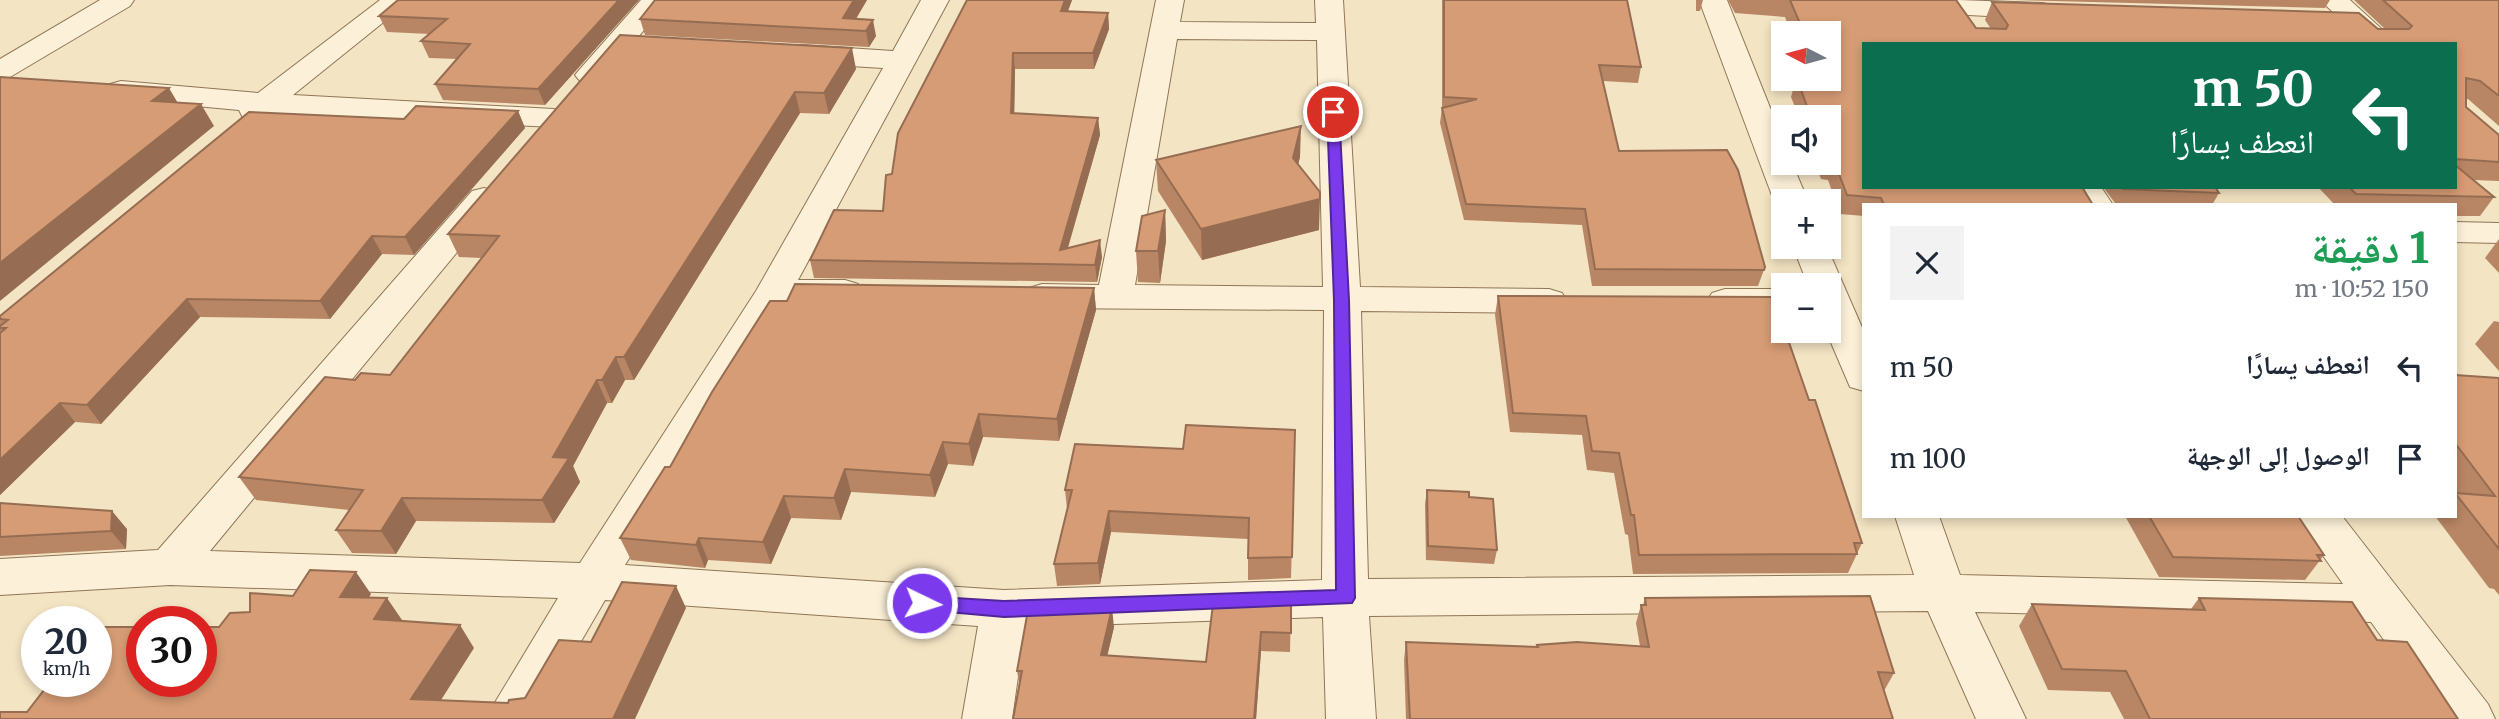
<!DOCTYPE html>
<html lang="ar">
<head>
<meta charset="utf-8">
<style>
  body { margin:0; font-family:Merriweather,"Noto Naskh Arabic",serif; background:#f2f2f3; color:#1f2937; direction:rtl; height:100vh; display:flex; flex-direction:column; font-size:26px; white-space:nowrap }
  * { box-sizing:border-box; margin:0 }
  p { font-size:23px; color:#747a83 }
  .icon { flex:none; width:38px; height:38px; fill:none; stroke:currentColor; stroke-width:2; stroke-linecap:round; stroke-linejoin:round }
  .map { position:relative; flex:1; overflow:hidden; direction:ltr }
  .details { position:absolute; left:1862px; top:203px; width:595px; height:315px; display:flex; flex-direction:column; background:#fff; border-radius:0px; box-shadow:0 4px 10px #0003; direction:rtl }
  .details>* { flex:none }
  .hud { position:absolute; left:1862px; top:42px; width:595px; height:147px; border-radius:0px; box-shadow:0 4px 10px #0003; direction:rtl; background:#0b6e4f; color:#fff; overflow:hidden }
  .needle { width:46px; rotate:276deg }
  .tools { position:absolute; left:1771px; top:21px; display:grid; gap:14px }
  .tools a { display:grid; place-items:center; width:70px; height:70px; border-radius:0px; background:#fff; box-shadow:0 4px 10px #0003; font-size:35px }
  .speed { position:absolute; left:21px; top:606px; display:flex; gap:14px; font-size:35px; font-weight:700; text-align:center }
  .speed>* { display:grid; place-content:center; width:91px; height:91px; border-radius:50%; background:#fff; box-shadow:0 4px 10px #0003; line-height:1 }
  .speed small { font-size:18px; font-weight:400 }
  .speed .limit { border:10px solid #d22; background:#fff; color:#111 }
  .pin { position:absolute; display:grid; place-items:center; width:60px; height:60px; color:#fff; margin:-30px; border:4px solid #fff; border-radius:50%; box-shadow:0 2px 7px #0007 }
  .me { position:absolute; width:77px; margin:-38px; rotate:94deg; stroke-linejoin:round; filter:drop-shadow(0 0 5px #0008) }
  .turn { display:flex; align-items:center; gap:24px; height:147px; padding:0 28px; font-size:32px }
  .turn .icon { width:91px; height:91px; stroke-width:2.5 }
  .turn b { display:block; font-size:49px; line-height:60px }
  .round { display:grid; place-items:center; flex:none; width:74px; height:74px; border-radius:0px; background:#f2f2f3 }
  .overview { display:flex; align-items:center; justify-content:space-between; height:119px; padding:0 28px }
  h1 { font-size:42px; font-weight:800; line-height:52px; color:#1e9e55 }
  ul { padding:0; list-style:none }
  li { display:flex; align-items:center; gap:21px; height:91px; padding:0 28px }
  li div { flex:1 }
  li b { display:block; font-size:26px }
  li em { font-style:normal }
  .map>svg:first-child { display:block }
  .lines { fill:none; stroke-linecap:round; stroke-linejoin:round }
  .street-casing { stroke:#907557; stroke-width:2 }
  .street { fill:#fcf1d8; fill-rule:evenodd }
  .wall { fill:#b88665 }
  .shaded-wall { fill:#966d52 }
  .building { fill:#d69c75; stroke:#966d52; stroke-width:2 }
  .route { fill:#7c3aed; stroke:#51269a; stroke-width:2 }
</style>
</head>
<body>
<div class="map">
<svg width="2499" height="719" viewBox="0 0 2499 719">
  <rect width="100%" height="100%" fill="#f3e4c3"/>
  <g class="lines">
    <defs>
      <path id="street" d="M 100,0 L 134,0 L 130,6 L 10,77 L 0,80 L 0,59 Z
        M 380,0 L 411,0 L 293,95 L 553,109 L 564,111 L 568,118 L 564,125 L 553,127 L 271,113 L 254,120 L 243,118 L 239,110 L 121,99 L 110,96 L 106,90 L 110,84 L 121,81 L 258,93 Z
        M 641,0 L 670,0 L 600,81 L 590,84 L 580,81 L 575,75 L 580,69 Z
        M 921,0 L 949,0 L 798,280 L 845,280 L 858,284 L 863,292 L 858,300 L 845,304 L 785,303 L 625,565 L 1004,590 L 1322,580 L 1324,310 L 1042,308 L 1029,304 L 1024,296 L 1029,288 L 1042,284 L 1099,285 L 1156,0 L 1184,0 L 1180,22 L 1316,23 L 1315,0 L 1343,0 L 1360,287 L 1549,289 L 1562,293 L 1567,301 L 1562,309 L 1549,313 L 1361,311 L 1368,579 L 1914,575 L 1895,516 L 1939,516 L 1960,575 L 2343,584 L 2295,516 L 2342,516 L 2488,704 L 2495,719 L 2441,719 L 2371,622 L 1975,612 L 2026,719 L 1976,719 L 1928,611 L 1369,616 L 1376,719 L 1326,719 L 1323,617 L 1025,627 L 1012,719 L 962,719 L 978,626 L 605,600 L 536,719 L 485,719 L 558,598 L 170,585 L 0,595 L 0,559 L 158,550 L 472,191 L 484,188 L 496,191 L 501,198 L 496,205 L 210,551 L 580,563 L 756,291 L 883,68 L 801,63 L 791,60 L 787,54 L 791,48 L 801,45 L 893,51 ZM 1177,39 L 1317,40 L 1323,287 L 1135,285 Z
        M 1699,0 L 1727,0 L 1783,140 L 1783,163 L 1792,163 L 1808,201 L 1783,201 L 1783,209 L 1774,201 Z
        M 1959,0 L 2042,3 L 2052,5 L 2056,11 L 2052,17 L 2042,19 L 1950,14 L 1946,8 L 1950,2 Z
        M 2320,0 L 2350,0 L 2398,44 L 2367,44 Z
        M 2068,187 L 2101,187 L 2113,205 L 2079,205 Z
        M 2455,222 L 2499,223 L 2499,243 L 2455,242 Z
        M 1793,247 L 1827,247 L 1864,332 L 1864,391 L 1850,387 L 1826,331 L 1829,331 L 1829,285 L 1808,285 Z
        M 1725,289 L 1783,289 L 1783,313 L 1725,313 L 1712,309 L 1707,301 L 1712,293 Z"/>
    </defs>
    <use href="#street" class="street-casing"/>
    <use href="#street" class="street"/>
  </g>
  <path class="wall" d="M 639,0 L 545,105 L 443,100 L 435,84 L 457,59 L 429,58 L 421,41 L 430,34 L 387,32 L 379,16 Z
    M 655,0 L 867,0 L 856,19 L 876,36 L 869,47 L 645,35 L 640,19 Z
    M 967,0 L 1072,0 L 1068,11 L 1108,13 L 1109,29 L 1094,69 L 1015,69 L 1014,114 L 1098,118 L 1100,135 L 1068,248 L 1102,257 L 1097,282 L 814,278 L 810,260 L 883,211 L 892,174 Z
    M 1442,0 L 1627,0 L 1641,67 L 1638,83 L 1603,81 L 1619,151 L 1765,267 L 1758,286 L 1592,286 L 1582,225 L 1464,220 L 1440,123 L 1442,107 Z
    M 1696,0 L 1703,0 L 1700,11 L 1696,11 Z
    M 1728,0 L 1955,0 L 1976,28 L 1991,29 L 1985,20 L 1992,2 L 2378,29 L 2385,29 L 2354,0 L 2499,0 L 2499,126 L 2468,99 L 2466,99 L 2466,107 L 2499,135 L 2499,181 L 2473,180 L 2494,197 L 2480,216 L 2455,216 L 2455,205 L 2335,205 L 2318,187 L 2455,187 L 2455,44 L 1864,44 L 1864,187 L 2085,187 L 2084,190 L 2093,205 L 1864,205 L 1864,216 L 1840,214 L 1828,180 L 1821,179 L 1815,163 L 1829,163 L 1829,117 L 1799,117 L 1791,97 L 1796,79 L 1829,79 L 1829,33 L 1791,33 L 1785,17 L 1735,13 Z
    M 2014,0 L 2330,0 L 2325,8 Z
    M 620,35 L 856,69 L 829,114 L 800,113 L 634,380 L 625,380 L 612,403 L 607,403 L 573,466 L 580,482 L 554,523 L 416,521 L 396,554 L 352,553 L 336,530 L 349,510 L 256,500 L 239,477 L 355,380 L 390,375 L 482,258 L 459,257 L 448,234 Z
    M 518,111 L 525,128 L 414,255 L 382,254 L 330,319 L 200,317 L 101,424 L 75,422 L 0,495 L 0,316 L 404,119 Z
    M 1300,157 L 1298,164 L 1319,230 L 1202,260 L 1158,191 L 1156,160 Z
    M 2103,187 L 2215,187 L 2219,193 L 2212,205 L 2115,205 L 2115,203 Z
    M 1165,210 L 1166,241 L 1160,283 L 1138,282 L 1136,251 Z
    M 2499,239 L 2499,273 L 2485,258 Z
    M 1094,288 L 1096,310 L 1059,441 L 983,437 L 973,466 L 948,464 L 935,497 L 851,492 L 841,520 L 791,518 L 771,564 L 708,560 L 705,568 L 631,560 L 620,538 L 787,301 Z
    M 1498,296 L 1809,400 L 1862,543 L 1848,573 L 1633,574 L 1628,535 L 1625,534 L 1614,473 L 1587,470 L 1582,435 L 1510,432 L 1495,315 Z
    M 2494,321 L 2499,322 L 2499,371 L 2475,344 Z
    M 2455,375 L 2499,378 L 2499,595 L 2494,589 L 2489,588 L 2435,516 L 2455,516 Z
    M 1295,430 L 1291,578 L 1248,580 L 1248,539 L 1111,532 L 1100,584 L 1057,586 L 1054,564 L 1067,509 L 1065,490 L 1183,449 Z
    M 1427,490 L 1469,497 L 1497,550 L 1494,564 L 1426,560 L 1425,504 Z
    M 0,503 L 127,529 L 126,549 L 0,556 Z
    M 2125,516 L 2298,516 L 2324,555 L 2305,580 L 2159,577 Z
    M 1645,598 L 1894,673 L 1884,691 L 1893,719 L 1406,719 L 1404,660 L 1406,642 L 1537,647 L 1537,645 L 1640,646 L 1636,623 L 1641,605 L 1643,605 Z
    M 2199,598 L 2377,640 L 2458,719 L 2124,719 L 2110,692 L 2048,690 L 2019,626 L 2032,604 L 2191,609 Z
    M 1291,602 L 1290,652 L 1261,651 L 1256,719 L 1013,719 L 1019,683 L 1017,671 L 1114,627 L 1107,656 L 1206,662 Z"/>
  <path class="shaded-wall" d="M 619,0 L 639,0 L 545,105 L 538,89 Z
    M 854,0 L 867,0 L 849,30 L 843,18 Z
    M 1065,0 L 1072,0 L 1062,26 L 1061,11 Z
    M 1108,13 L 1109,29 L 1094,69 L 1093,53 Z
    M 873,20 L 876,36 L 869,47 L 866,31 Z
    M 852,48 L 856,69 L 829,114 L 824,93 Z
    M 1013,53 L 1015,69 L 1014,130 L 1011,113 Z
    M 169,88 L 182,110 L 152,101 Z
    M 795,92 L 800,113 L 634,380 L 624,357 Z
    M 201,104 L 214,126 L 0,301 L 0,263 Z
    M 518,111 L 525,128 L 414,255 L 405,237 Z
    M 1098,118 L 1100,135 L 1063,264 L 1060,250 Z
    M 1301,126 L 1300,157 L 1292,189 L 1293,158 Z
    M 1320,199 L 1319,230 L 1202,260 L 1201,229 Z
    M 1165,210 L 1166,241 L 1160,283 L 1158,251 Z
    M 372,236 L 382,254 L 330,319 L 320,301 Z
    M 1100,240 L 1102,257 L 1097,282 L 1095,265 Z
    M 1094,288 L 1096,310 L 1059,441 L 1057,419 Z
    M 187,299 L 200,317 L 101,424 L 87,405 Z
    M 616,357 L 625,380 L 612,403 L 602,380 Z
    M 597,380 L 607,403 L 573,466 L 580,482 L 554,523 L 542,500 L 553,457 Z
    M 60,403 L 75,422 L 0,495 L 0,460 Z
    M 979,414 L 983,437 L 973,466 L 969,444 Z
    M 943,442 L 948,464 L 935,497 L 930,475 Z
    M 845,469 L 851,492 L 841,520 L 834,498 Z
    M 784,496 L 791,518 L 771,564 L 763,542 Z
    M 402,498 L 416,521 L 396,554 L 381,531 Z
    M 112,511 L 127,529 L 126,549 L 111,531 Z
    M 1109,511 L 1111,532 L 1100,584 L 1098,563 Z
    M 699,538 L 708,560 L 705,568 L 696,545 Z
    M 356,572 L 371,594 L 356,620 L 340,597 Z
    M 676,586 L 686,608 L 635,719 L 613,719 Z
    M 387,598 L 402,620 L 390,642 L 374,619 Z
    M 1112,608 L 1114,627 L 1103,674 L 1101,655 Z
    M 460,625 L 474,648 L 429,719 L 411,699 Z
    M 1261,632 L 1261,651 L 1256,719 L 1254,719 Z"/>
  <path class="building" d="M 398,0 L 619,0 L 538,89 L 435,84 L 470,44 L 421,41 L 447,19 L 379,16 Z
    M 655,0 L 854,0 L 843,18 L 873,20 L 866,31 L 640,19 Z
    M 967,0 L 1065,0 L 1061,11 L 1108,13 L 1093,53 L 1013,53 L 1011,113 L 1098,118 L 1060,250 L 1100,240 L 1095,265 L 810,260 L 834,210 L 883,211 L 886,175 L 892,174 L 898,133 Z
    M 1444,0 L 1627,0 L 1641,67 L 1599,65 L 1619,151 L 1727,150 L 1738,170 L 1765,267 L 1764,270 L 1595,269 L 1585,209 L 1466,204 L 1442,108 L 1477,99 L 1444,97 Z
    M 1790,0 L 1956,0 L 1976,28 L 2006,29 L 2008,25 L 1992,2 L 2359,13 L 2378,29 L 2409,29 L 2412,26 L 2383,0 L 2499,0 L 2499,96 L 2480,81 L 2466,78 L 2466,107 L 2499,135 L 2499,162 L 2455,159 L 2455,44 L 1864,44 L 1864,187 L 2082,187 L 2093,205 L 1884,205 L 1881,198 L 1847,195 L 1834,161 L 1829,161 L 1829,117 L 1811,117 L 1797,79 L 1822,80 L 1822,79 L 1829,79 L 1829,33 L 1804,33 Z
    M 620,35 L 852,48 L 824,93 L 795,92 L 624,357 L 616,357 L 602,380 L 597,380 L 553,457 L 569,458 L 542,500 L 402,498 L 381,531 L 336,530 L 363,490 L 239,477 L 325,377 L 355,380 L 361,373 L 390,375 L 499,236 L 448,234 Z
    M 0,77 L 169,88 L 152,101 L 201,104 L 0,263 Z
    M 416,106 L 518,111 L 405,237 L 372,236 L 320,301 L 187,299 L 87,405 L 60,403 L 0,460 L 0,333 L 6,328 L 0,328 L 0,326 L 8,320 L 0,319 L 0,316 L 249,112 L 404,119 Z
    M 1301,126 L 1293,158 L 1320,192 L 1320,199 L 1201,229 L 1156,160 Z
    M 2455,165 L 2494,197 L 2356,194 L 2349,187 L 2455,187 Z
    M 2124,187 L 2215,187 L 2219,193 L 2123,189 Z
    M 1165,210 L 1158,251 L 1136,251 L 1142,216 Z
    M 795,284 L 1094,288 L 1057,419 L 979,414 L 969,444 L 943,442 L 930,475 L 845,469 L 834,498 L 784,496 L 763,542 L 699,538 L 696,545 L 620,538 L 665,467 L 670,467 L 712,392 L 770,301 L 787,301 Z
    M 1498,296 L 1774,297 L 1783,324 L 1783,331 L 1785,331 L 1809,400 L 1815,400 L 1862,543 L 1854,543 L 1857,554 L 1639,555 L 1634,515 L 1631,515 L 1619,453 L 1592,451 L 1586,416 L 1513,413 Z
    M 2455,375 L 2499,378 L 2499,549 L 2455,493 L 2495,496 L 2455,443 Z
    M 1186,425 L 1295,430 L 1292,557 L 1248,558 L 1249,518 L 1109,511 L 1098,563 L 1054,564 L 1072,490 L 1065,490 L 1075,444 L 1183,449 Z
    M 1427,490 L 1469,492 L 1469,497 L 1493,499 L 1497,550 L 1428,546 Z
    M 0,503 L 112,511 L 111,531 L 0,537 Z
    M 2149,516 L 2298,516 L 2324,555 L 2317,555 L 2321,561 L 2173,557 Z
    M 310,570 L 356,572 L 340,597 L 387,598 L 374,619 L 460,625 L 411,699 L 508,703 L 509,700 L 525,698 L 559,640 L 591,642 L 622,582 L 676,586 L 613,719 L 0,719 L 0,712 L 27,712 L 51,681 L 96,681 L 96,627 L 142,627 L 142,681 L 201,681 L 201,627 L 219,627 L 230,613 L 250,612 L 250,593 L 293,596 Z
    M 1870,596 L 1894,673 L 1878,672 L 1893,719 L 1410,719 L 1406,642 L 1538,647 L 1537,645 L 1577,642 L 1649,647 L 1641,605 L 1646,605 L 1645,598 Z
    M 2199,598 L 2352,602 L 2377,640 L 2407,642 L 2458,719 L 2150,719 L 2126,671 L 2062,669 L 2032,604 L 2205,610 Z
    M 1291,602 L 1291,633 L 1261,632 L 1254,719 L 1013,719 L 1022,671 L 1017,671 L 1028,610 L 1112,608 L 1101,655 L 1206,662 L 1213,604 Z"/>
  <path class="route" d="M 1333,109 L 1339,112 L 1349,300 L 1355,598 L 1352,603 L 1004,617 L 915,609 L 912,603 L 915,598 L 922,596 L 1004,601 L 1336,590 L 1334,300 L 1327,112 Z"/>
</svg>
<div class="tools">
<a><svg class="needle" viewBox="-14 -14 28 28"><path d="M0-13l5 13h-10z" fill="#e53935"/><path d="M0 13l5-13h-10z" fill="#747a83"/></svg></a>
<a><svg class="icon" aria-label="sound" viewBox="0 0 24 24"><path d="M4 9h4l5-4v14l-5-4H4zM17 9q2 3 0 6"/></svg></a>
<a>+</a>
<a>−</a>
</div>
<div class="speed"><div>20<small>km/h</small></div><div class="limit">30</div></div>
<div class="pin" style="left:1333px;top:112px;background:#d93025"><svg class="icon" aria-label="arrive" viewBox="0 0 24 24"><path d="M6 21V4h12l-3 4 3 4H6"/></svg></div>
<svg class="me" style="left:922px;top:603px" viewBox="-20 -20 40 40"><circle r="17" fill="#7c3aed" stroke="#fff" stroke-width="3"/><path d="M0-11L8 9 0 5-8 9z" fill="#fff"/></svg>
<div class="hud">
<div class="turn"><svg class="icon" aria-label="left" viewBox="0 0 24 24"><path d="M17 20v-9H6M10 6l-5 5 5 5"/></svg><div><b>50 m</b>انعطف يسارًا</div></div>
</div>
<section class="details">
<div class="overview"><div><h1>1 دقيقة</h1><p>150 m · 10:52</p></div><a class="round"><svg class="icon" aria-label="close" viewBox="0 0 24 24"><path d="M6 6l12 12M18 6L6 18"/></svg></a></div>
<ul>
<li><svg class="icon" aria-label="left" viewBox="0 0 24 24"><path d="M17 20v-9H6M10 6l-5 5 5 5"/></svg><div><b>انعطف يسارًا</b></div><em>50 m</em></li>
<li><svg class="icon" aria-label="arrive" viewBox="0 0 24 24"><path d="M6 21V4h12l-3 4 3 4H6"/></svg><div><b>الوصول إلى الوجهة</b></div><em>100 m</em></li>
</ul>
</section>
</div>
</body>
</html>
